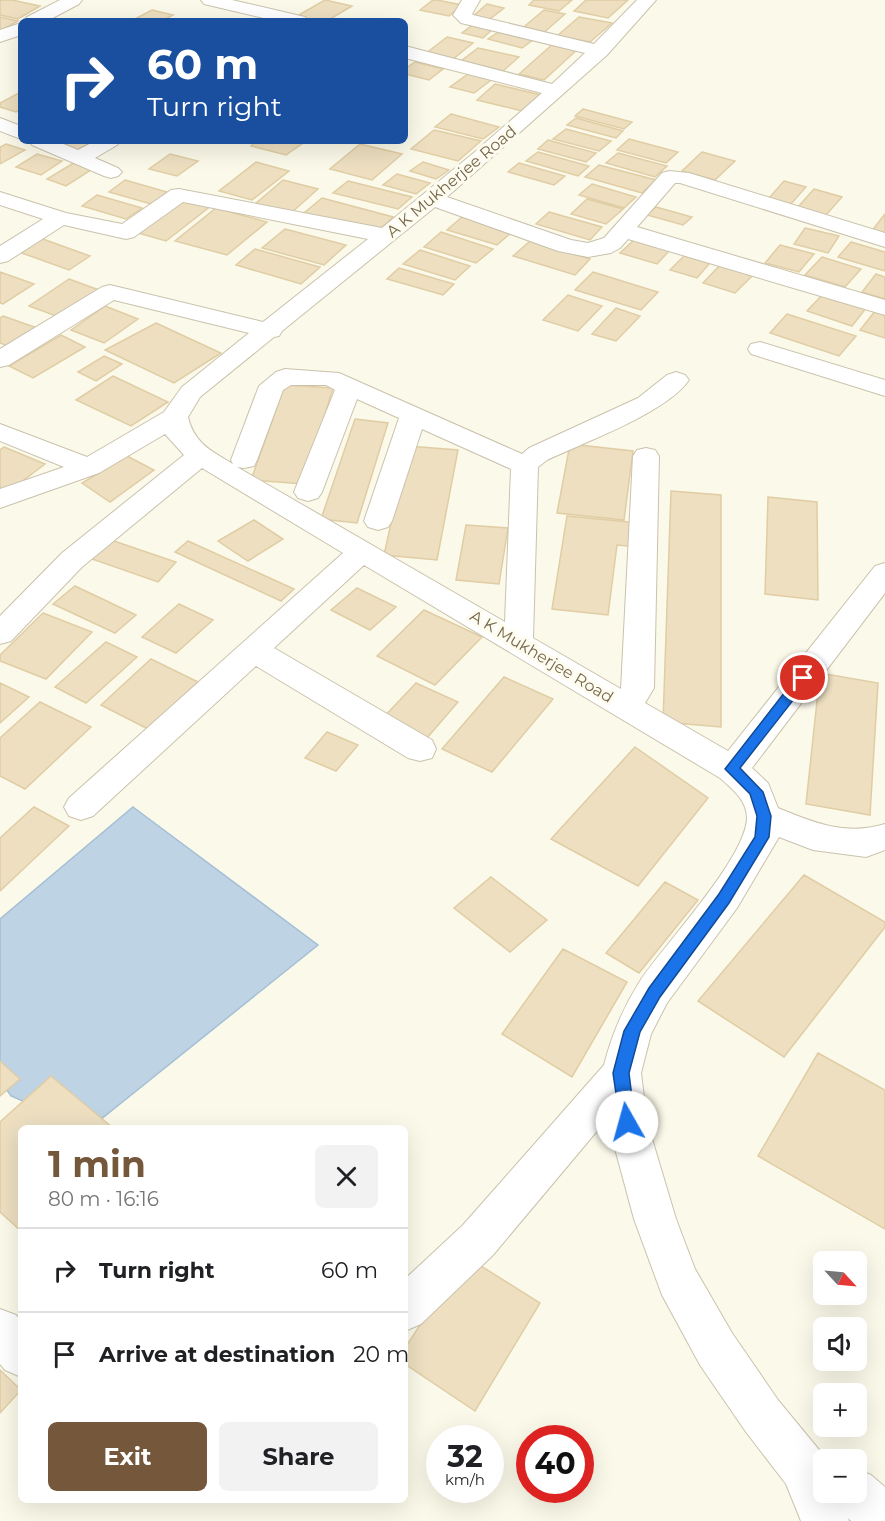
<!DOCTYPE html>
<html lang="en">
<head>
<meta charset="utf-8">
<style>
  body { margin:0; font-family:Montserrat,sans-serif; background:#f2f2f2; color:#202124; height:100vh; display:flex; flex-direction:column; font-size:22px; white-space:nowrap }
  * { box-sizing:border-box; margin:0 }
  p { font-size:20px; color:#757577 }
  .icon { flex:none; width:33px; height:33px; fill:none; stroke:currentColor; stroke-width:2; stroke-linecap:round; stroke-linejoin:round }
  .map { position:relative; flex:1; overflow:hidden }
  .side { position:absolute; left:18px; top:1125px; width:390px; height:378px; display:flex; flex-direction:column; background:#fff; border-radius:9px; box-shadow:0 6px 24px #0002 }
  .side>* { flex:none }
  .hud { position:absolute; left:18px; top:18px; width:390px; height:126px; border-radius:9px; box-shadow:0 6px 24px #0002; background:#1a4fa0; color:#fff; overflow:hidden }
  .needle { width:39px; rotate:116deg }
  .fabs { position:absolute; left:813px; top:1251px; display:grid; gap:12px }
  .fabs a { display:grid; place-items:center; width:54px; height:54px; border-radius:9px; background:#fff; box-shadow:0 6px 24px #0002; font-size:30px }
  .speed { position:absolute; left:426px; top:1425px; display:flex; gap:12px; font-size:30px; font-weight:700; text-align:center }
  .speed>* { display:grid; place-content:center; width:78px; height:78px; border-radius:50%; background:#fff; box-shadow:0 6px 24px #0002; line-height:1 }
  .speed small { font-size:15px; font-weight:400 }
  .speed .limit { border:9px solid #d22; background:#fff; color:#111 }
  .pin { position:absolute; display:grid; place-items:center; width:51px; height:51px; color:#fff; margin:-26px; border:3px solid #fff; border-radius:50%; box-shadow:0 2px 6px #0007 }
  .me { position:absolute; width:66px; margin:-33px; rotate:353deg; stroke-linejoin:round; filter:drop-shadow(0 0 4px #0008) }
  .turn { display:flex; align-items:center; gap:21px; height:126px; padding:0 30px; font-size:27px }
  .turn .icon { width:78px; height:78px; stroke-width:2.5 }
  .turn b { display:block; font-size:42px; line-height:51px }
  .round { display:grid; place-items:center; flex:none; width:63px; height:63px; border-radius:9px; background:#f2f2f2 }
  .headline { display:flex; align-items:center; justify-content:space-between; height:102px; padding:0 30px }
  h1 { font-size:36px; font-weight:700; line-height:45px; color:#75583b }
  .cta { display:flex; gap:12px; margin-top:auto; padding:12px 30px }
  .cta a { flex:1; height:69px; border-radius:9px; background:#75583b; color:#fff; font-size:24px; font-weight:700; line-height:69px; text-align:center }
  .cta a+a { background:#f2f2f2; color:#202124 }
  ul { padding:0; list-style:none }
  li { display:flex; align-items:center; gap:18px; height:84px; padding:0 30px; border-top:2px solid #e0e0e0 }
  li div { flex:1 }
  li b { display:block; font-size:22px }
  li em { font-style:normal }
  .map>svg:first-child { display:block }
  .water { fill:#bed3e4; stroke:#a5bfd5; stroke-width:1.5 }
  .building { fill:#eddfc0; stroke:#e0cda4; stroke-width:1.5 }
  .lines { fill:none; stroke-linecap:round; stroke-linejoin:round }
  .minor-casing { stroke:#cac2ac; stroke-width:2 }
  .minor { fill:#fff; fill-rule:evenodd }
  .route { fill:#1a73e8; stroke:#114b97; stroke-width:1.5 }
  .labels { text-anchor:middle; stroke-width:6; stroke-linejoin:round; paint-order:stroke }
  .street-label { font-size:16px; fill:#74674e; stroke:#fefcef }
</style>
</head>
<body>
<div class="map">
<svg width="885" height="1521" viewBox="0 0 885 1521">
  <rect width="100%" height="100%" fill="#fbf9e9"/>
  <path class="water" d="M 133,807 L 318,945 L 90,1128 L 85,1128 L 11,1096 L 0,1080 L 0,919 Z"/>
  <path class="building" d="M 0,0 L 12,0 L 40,6 L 18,19 L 0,15 Z
    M 325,0 L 352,6 L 327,21 L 315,21 L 297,16 Z
    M 433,0 L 437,0 L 462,5 L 449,16 L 420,10 Z
    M 534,0 L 572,0 L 559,11 L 529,5 Z
    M 586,0 L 628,0 L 608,18 L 574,11 Z
    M 487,4 L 504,8 L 490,19 L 473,16 Z
    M 152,10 L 173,15 L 162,21 L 131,21 Z
    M 544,10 L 565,14 L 541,35 L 520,30 Z
    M 0,17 L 18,21 L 0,31 Z
    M 579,17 L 612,23 L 590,42 L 557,36 Z
    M 474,24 L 494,28 L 483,38 L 462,33 Z
    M 500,31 L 534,39 L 522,48 L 488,39 Z
    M 447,37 L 473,43 L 452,60 L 425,54 Z
    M 554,43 L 579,48 L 544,80 L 519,74 Z
    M 478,48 L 519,57 L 503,71 L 461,61 Z
    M 415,62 L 443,69 L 429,80 L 405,74 L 405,69 Z
    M 468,74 L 491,80 L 474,93 L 450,87 Z
    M 495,84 L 541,95 L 522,111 L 477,100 Z
    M 21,92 L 21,109 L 16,112 L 0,107 L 0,103 Z
    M 583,109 L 632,122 L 624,129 L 575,116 Z
    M 451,114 L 499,127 L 483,139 L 435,127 Z
    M 576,118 L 623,131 L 616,138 L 567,125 Z
    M 566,129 L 611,141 L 599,151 L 553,139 Z
    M 434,130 L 481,141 L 458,161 L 411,149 Z
    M 629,139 L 678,152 L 666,163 L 617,150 Z
    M 548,140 L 596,153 L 586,162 L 538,149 Z
    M 53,141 L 93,141 L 78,151 Z
    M 257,141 L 306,141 L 286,155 L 251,146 Z
    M 6,144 L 25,150 L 0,164 L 0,147 Z
    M 360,144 L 402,154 L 372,180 L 330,169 Z
    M 538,152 L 589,166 L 578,176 L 526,161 Z
    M 702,152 L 735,161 L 715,180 L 682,171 Z
    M 618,153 L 667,166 L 655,177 L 606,163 Z
    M 37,154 L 62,161 L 41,175 L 16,167 Z
    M 170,154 L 198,161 L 177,176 L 149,169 Z
    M 75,162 L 94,168 L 66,186 L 47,179 Z
    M 256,162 L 289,171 L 252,200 L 219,191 Z
    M 423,162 L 449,170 L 436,179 L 410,171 Z
    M 519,163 L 565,176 L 554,185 L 508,172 Z
    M 599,165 L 656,180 L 642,193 L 585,177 Z
    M 397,174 L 430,183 L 416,194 L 383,185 Z
    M 125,180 L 167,192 L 151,204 L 109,192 Z
    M 283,180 L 318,189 L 290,214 L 254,205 Z
    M 348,181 L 412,197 L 398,209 L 333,193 Z
    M 784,181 L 806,187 L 791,204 L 769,198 Z
    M 592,184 L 636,197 L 624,208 L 579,195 Z
    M 814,189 L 842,197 L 826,215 L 797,208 Z
    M 97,195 L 142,208 L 126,219 L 82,206 Z
    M 184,198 L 212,205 L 166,241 L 138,233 Z
    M 322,198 L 393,217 L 376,233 L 304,213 Z
    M 587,199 L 623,209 L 606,224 L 571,214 Z
    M 656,207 L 692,217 L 683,225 L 647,215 Z
    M 216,208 L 267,222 L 227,255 L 175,241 Z
    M 549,212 L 602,227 L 590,240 L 536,224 Z
    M 885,214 L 885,235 L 871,232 Z
    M 462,217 L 512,232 L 497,245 L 447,230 Z
    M 805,228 L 839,236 L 828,253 L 794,244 Z
    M 285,229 L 346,245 L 324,265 L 262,248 Z
    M 441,232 L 493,249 L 476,263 L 424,247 Z
    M 40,238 L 90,256 L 69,270 L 19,252 Z
    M 634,240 L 670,250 L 657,264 L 620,253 Z
    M 530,241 L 590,259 L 575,275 L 513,256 Z
    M 851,242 L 885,252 L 885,271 L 838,257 Z
    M 780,245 L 814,254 L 799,272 L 765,263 Z
    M 255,249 L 320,267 L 301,284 L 236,265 Z
    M 420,250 L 470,266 L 455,280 L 403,264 Z
    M 684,256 L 710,263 L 697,278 L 670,270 Z
    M 822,257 L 861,269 L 845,287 L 805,275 Z
    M 720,265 L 753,275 L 735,293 L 703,283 Z
    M 399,268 L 454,284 L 443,295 L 387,279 Z
    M 0,272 L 34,284 L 3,304 L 0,303 Z
    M 593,272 L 658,292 L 641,310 L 575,290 Z
    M 876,274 L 885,277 L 885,299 L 862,292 Z
    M 69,279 L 99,290 L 59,317 L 29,306 Z
    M 823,294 L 867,307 L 852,326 L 807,311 Z
    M 568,295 L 602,306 L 578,331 L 543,320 Z
    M 105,306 L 138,319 L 104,343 L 71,330 Z
    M 616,308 L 640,316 L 616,341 L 592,334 Z
    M 876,310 L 885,313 L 885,338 L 860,330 Z
    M 787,314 L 856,336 L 839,356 L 770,333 Z
    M 3,316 L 40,329 L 13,348 L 0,343 L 0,318 Z
    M 156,323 L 221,353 L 174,383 L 105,350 Z
    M 61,335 L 85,347 L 33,378 L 9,366 Z
    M 104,356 L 122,364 L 96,381 L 78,372 Z
    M 113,376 L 168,402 L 131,426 L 76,400 Z
    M 285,385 L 333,388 L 304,484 L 251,480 Z
    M 355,419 L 388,423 L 357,523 L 321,519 Z
    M 570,444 L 633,451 L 624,520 L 557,513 Z
    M 408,446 L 458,450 L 437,560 L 384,555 Z
    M 4,447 L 45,464 L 8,492 L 0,488 L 0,450 Z
    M 127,456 L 154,470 L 110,502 L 82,483 Z
    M 671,491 L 721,495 L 721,727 L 663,722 Z
    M 768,497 L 817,502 L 818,600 L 765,594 Z
    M 567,516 L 639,523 L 637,547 L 617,545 L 608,615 L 552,609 Z
    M 254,520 L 283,539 L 248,561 L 218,541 Z
    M 466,525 L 508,528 L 499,584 L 456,580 Z
    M 111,540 L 176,562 L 158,582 L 92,559 Z
    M 188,541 L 294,589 L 281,601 L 175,552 Z
    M 75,586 L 136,615 L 115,633 L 53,604 Z
    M 357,588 L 396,607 L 370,630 L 331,610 Z
    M 179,604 L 213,620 L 176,653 L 142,637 Z
    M 424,610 L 482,637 L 435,685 L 377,656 Z
    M 43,613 L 92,632 L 46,679 L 0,661 L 0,655 Z
    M 106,642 L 137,657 L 86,703 L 55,687 Z
    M 151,659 L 198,682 L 148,729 L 101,705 Z
    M 820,673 L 878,683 L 870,815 L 806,804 Z
    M 504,677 L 553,699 L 492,772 L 442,749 Z
    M 0,683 L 29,697 L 0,723 Z
    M 416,683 L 458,702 L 426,739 L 382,719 Z
    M 40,702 L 91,727 L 25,789 L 0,776 L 0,738 Z
    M 327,732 L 358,745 L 336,771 L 305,758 Z
    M 635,747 L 708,798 L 638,886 L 551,839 Z
    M 34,807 L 69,826 L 0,891 L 0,838 Z
    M 804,875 L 885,922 L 885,927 L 784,1057 L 698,1001 Z
    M 491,877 L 547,920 L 510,952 L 454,908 Z
    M 665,882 L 698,900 L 639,973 L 606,953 Z
    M 563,949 L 627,982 L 572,1077 L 502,1034 Z
    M 818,1053 L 885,1090 L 885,1229 L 758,1156 Z
    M 0,1061 L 20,1079 L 0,1096 Z
    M 51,1076 L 113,1128 L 21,1128 L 21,1231 L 0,1212 L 0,1122 Z
    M 465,1256 L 540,1303 L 475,1411 L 405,1364 L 405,1348 Z
    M 0,1370 L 21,1390 L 0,1413 Z"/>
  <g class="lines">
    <defs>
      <path id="minor" d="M 60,0 L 82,0 L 79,4 L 47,21 L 24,21 L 27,17 Z
        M 201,0 L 232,0 L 305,17 L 308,21 L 276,21 L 204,4 Z
        M 462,0 L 480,0 L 472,14 L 473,15 L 594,44 L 637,0 L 656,0 L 607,55 L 447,197 L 571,240 L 588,243 L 604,238 L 662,173 L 669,171 L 689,173 L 885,233 L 885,247 L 680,183 L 675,183 L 637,227 L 885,300 L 885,315 L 628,239 L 620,248 L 611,253 L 588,257 L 558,251 L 435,207 L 282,331 L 279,336 L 274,337 L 200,397 L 188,417 C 194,443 211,451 233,464 L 231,460 L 259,386 L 276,372 L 285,369 L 339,373 L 522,454 L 529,448 L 638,398 L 667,375 L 676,372 L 685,375 L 689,380 C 666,413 585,442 547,460 L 538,467 L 533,638 L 621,689 L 633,456 L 637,450 L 646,448 L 655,450 L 659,456 L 654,688 L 645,703 L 728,751 L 875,566 L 885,563 L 885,593 L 752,768 L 768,783 L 778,808 C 814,823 846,836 885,824 L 885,850 L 866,857 L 813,850 L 779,837 L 737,908 L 667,1003 L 651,1034 L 641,1073 L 647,1122 L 676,1219 L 695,1269 L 732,1333 L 778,1400 L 820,1451 L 824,1460 L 824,1492 L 856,1492 L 856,1469 L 871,1475 L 885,1487 L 885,1521 L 851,1521 L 848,1518 L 849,1521 L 801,1521 L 786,1484 L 746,1432 L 700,1365 L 662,1295 L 634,1219 L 607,1119 L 493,1255 L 421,1324 L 405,1331 L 405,1279 L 463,1225 L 604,1065 C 612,1034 623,1008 640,981 C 664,945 746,858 747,818 C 747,800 732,789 720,778 L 364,565 L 274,648 L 432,740 L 436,749 L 432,758 L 420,761 L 408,758 L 256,666 L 93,816 L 81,820 L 69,816 L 64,807 L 69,798 L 343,553 L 202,468 L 82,567 L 11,641 L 0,644 L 0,616 L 62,553 L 184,455 L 165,434 L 99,473 L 0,508 L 0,489 L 64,467 L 0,441 L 0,424 L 87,457 L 164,412 L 182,387 L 249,333 L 114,300 L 9,365 L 0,367 L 0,349 L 102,287 L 110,285 L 263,322 L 368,239 L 183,202 L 134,237 L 126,239 L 64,225 L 8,261 L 0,263 L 0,246 L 43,219 L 0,205 L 0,192 L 66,213 L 122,224 L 171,190 L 179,189 L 382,228 L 476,151 L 542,93 L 405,58 L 405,46 L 552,84 L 585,53 L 461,23 L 453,15 ZM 291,385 L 326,385 L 335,390 L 294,492 L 298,498 L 308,501 L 318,498 L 322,492 L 357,399 L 399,418 L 364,521 L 368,527 L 378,530 L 388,527 L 392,521 L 422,429 L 511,469 L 505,622 L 237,467 L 244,468 L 254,466 L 257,460 L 283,390 Z
        M 21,23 L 21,35 L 0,42 L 0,30 Z
        M 0,118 L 21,126 L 21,139 L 0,131 Z
        M 29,141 L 56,141 L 78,150 L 95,141 L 120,141 L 117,145 L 95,158 L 118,168 L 122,172 L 118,176 L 111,178 L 104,176 L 32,145 Z
        M 760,342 L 885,380 L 885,396 L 751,354 L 748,349 L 751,344 Z
        M 0,1309 L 16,1315 L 21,1321 L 21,1377 L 5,1370 L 0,1364 Z"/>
    </defs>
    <use href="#minor" class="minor-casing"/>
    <use href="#minor" class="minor"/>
  </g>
  <path class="route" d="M 803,673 L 808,674 L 810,678 L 808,681 L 740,768 L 763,792 L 771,816 L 769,837 L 729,903 L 660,997 L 640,1032 L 629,1073 L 635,1122 L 633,1128 L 627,1130 L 621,1128 L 613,1073 L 624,1031 L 649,988 L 719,894 L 755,837 L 757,816 L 750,794 L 725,769 L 799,674 Z"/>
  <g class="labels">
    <g class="street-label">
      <text transform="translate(451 181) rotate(-40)" y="6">A K Mukherjee Road</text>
      <text transform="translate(542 656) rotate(31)" y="6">A K Mukherjee Road</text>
    </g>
  </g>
</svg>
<div class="fabs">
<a><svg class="needle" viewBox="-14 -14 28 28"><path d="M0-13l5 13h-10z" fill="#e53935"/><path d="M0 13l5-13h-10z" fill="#757577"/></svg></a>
<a><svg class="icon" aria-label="sound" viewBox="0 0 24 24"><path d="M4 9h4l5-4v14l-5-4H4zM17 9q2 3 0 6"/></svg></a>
<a>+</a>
<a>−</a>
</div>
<div class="speed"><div>32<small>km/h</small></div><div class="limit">40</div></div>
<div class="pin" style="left:803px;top:678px;background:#d93025"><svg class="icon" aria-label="arrive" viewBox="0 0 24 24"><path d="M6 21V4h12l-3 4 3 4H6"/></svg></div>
<svg class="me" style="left:627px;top:1122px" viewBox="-20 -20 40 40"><circle r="19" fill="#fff"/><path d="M0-13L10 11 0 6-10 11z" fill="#1a73e8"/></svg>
<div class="hud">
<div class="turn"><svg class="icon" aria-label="right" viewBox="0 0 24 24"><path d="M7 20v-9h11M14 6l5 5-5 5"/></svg><div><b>60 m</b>Turn right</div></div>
</div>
<section class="side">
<div class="headline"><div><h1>1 min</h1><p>80 m · 16:16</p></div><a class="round"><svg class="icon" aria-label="close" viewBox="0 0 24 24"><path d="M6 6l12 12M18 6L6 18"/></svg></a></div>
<ul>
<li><svg class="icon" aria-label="right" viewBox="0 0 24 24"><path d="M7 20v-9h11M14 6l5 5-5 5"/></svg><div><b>Turn right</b></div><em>60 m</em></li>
<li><svg class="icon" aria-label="arrive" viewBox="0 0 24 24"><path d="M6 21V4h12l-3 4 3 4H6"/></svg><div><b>Arrive at destination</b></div><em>20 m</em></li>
</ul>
<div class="cta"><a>Exit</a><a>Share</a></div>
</section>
</div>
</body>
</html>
